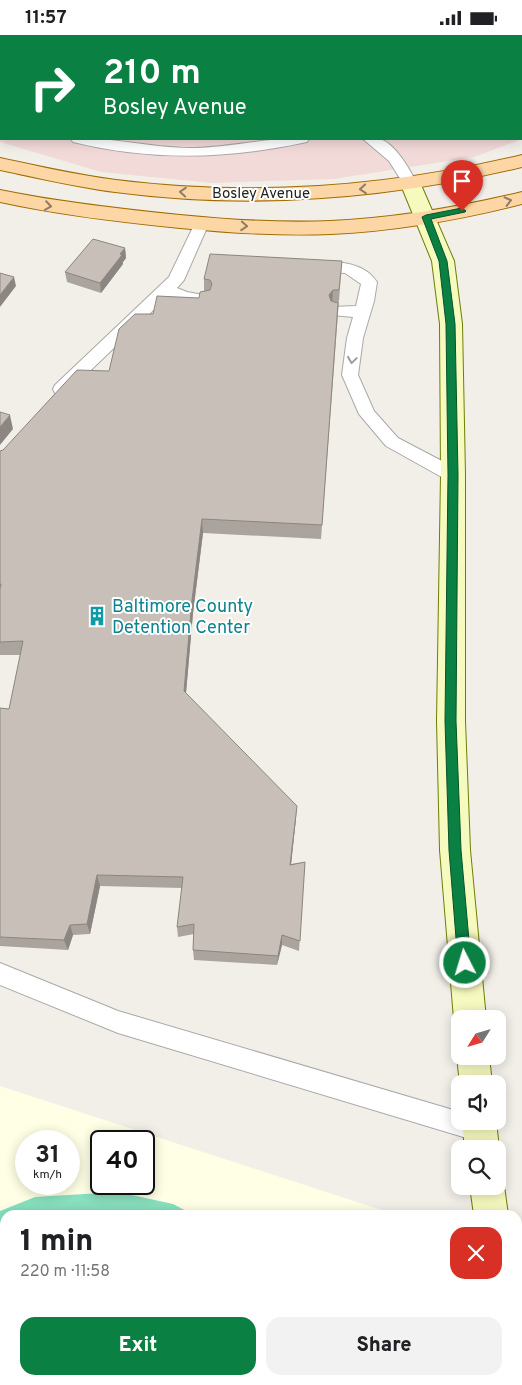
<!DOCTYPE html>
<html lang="en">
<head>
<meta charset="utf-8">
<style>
  body { margin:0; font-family:Overpass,sans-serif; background:#f2f2f2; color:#202124; height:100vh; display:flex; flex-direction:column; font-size:19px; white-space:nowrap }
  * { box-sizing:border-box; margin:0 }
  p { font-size:16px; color:#757577 }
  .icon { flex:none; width:28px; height:28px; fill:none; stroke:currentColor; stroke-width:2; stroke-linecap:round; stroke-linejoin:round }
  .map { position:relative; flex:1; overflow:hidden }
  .sheet { position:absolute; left:0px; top:1175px; width:522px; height:175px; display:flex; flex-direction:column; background:#fff; border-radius:15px 15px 0 0; box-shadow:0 2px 12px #0003 }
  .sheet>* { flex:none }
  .banner { position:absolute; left:0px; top:0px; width:522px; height:105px; box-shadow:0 2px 12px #0003; background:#0b8043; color:#fff; overflow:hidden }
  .needle { width:32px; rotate:233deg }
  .buttons { position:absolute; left:451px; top:975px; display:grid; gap:10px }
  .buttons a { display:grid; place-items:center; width:55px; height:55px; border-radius:10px; background:#fff; box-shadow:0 2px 12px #0003; font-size:25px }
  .speed { position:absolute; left:15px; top:1095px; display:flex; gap:10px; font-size:25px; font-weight:700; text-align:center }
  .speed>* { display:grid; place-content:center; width:65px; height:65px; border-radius:50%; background:#fff; box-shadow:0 2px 12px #0003; line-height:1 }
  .speed small { font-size:12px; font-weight:400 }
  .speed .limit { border:2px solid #111; border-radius:8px; background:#fff; color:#111 }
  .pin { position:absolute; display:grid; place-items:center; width:42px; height:42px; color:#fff; margin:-51px -21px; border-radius:50% 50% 50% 0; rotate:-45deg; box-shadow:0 0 5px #0007 }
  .pin .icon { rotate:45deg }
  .me { position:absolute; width:55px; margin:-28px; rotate:355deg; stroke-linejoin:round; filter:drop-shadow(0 0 4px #0008) }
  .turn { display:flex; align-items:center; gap:18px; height:105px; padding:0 20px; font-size:22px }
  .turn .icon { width:65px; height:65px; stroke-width:2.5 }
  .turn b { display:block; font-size:35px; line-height:42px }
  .round { display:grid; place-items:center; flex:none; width:52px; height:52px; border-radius:15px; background:#f2f2f2 }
  .headline { display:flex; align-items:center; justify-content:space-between; height:85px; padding:0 20px }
  h1 { font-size:30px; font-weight:800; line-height:38px }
  .action { display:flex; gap:10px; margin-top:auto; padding:10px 20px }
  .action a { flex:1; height:58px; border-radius:15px; background:#0b8043; color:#fff; font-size:20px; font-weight:800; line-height:58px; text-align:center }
  .action a+a { background:#f2f2f2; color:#202124 }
  .status { display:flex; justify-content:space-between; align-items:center; height:35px; padding:0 25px; background:#fff; direction:ltr }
  .status svg { height:14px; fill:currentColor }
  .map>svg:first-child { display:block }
  .commercial { fill:#f2dad9 }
  .education { fill:#ffffe5; fill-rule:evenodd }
  .pitch { fill:#88e0be }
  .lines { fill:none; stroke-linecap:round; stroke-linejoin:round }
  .lane-casing { stroke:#a9a9a9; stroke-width:2 }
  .secondary-casing { stroke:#707d05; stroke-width:2 }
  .primary-casing { stroke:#a06b00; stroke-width:2 }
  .lane { fill:#fff; fill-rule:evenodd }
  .secondary { fill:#f7fabf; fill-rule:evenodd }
  .primary { fill:#fcd6a4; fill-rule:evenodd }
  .wall { fill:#aba49e }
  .shaded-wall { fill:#8b8681 }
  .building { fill:#c7bfb8; stroke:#8b8681 }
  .oneway { stroke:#8f7c63 }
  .oneway2 { stroke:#9c9c9c }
  .route { fill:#0b8043; stroke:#07532c }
  .labels { text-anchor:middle; stroke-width:4; stroke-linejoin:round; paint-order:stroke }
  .far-street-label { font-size:15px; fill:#222; stroke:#fff }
  .culture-label { font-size:18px; fill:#0d838f; stroke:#fff; text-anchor:start }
</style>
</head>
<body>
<div class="status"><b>11:57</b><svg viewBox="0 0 49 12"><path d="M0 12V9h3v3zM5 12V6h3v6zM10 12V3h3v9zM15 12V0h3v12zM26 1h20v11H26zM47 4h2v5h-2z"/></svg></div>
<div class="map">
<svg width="522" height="1350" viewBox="0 0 522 1350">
  <rect width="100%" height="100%" fill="#f2efe9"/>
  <path class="commercial" d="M 0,0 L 495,1 L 1,1 L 1,104 L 521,104 L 521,21 L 522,104 L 474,122 L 334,144 L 212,148 L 101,137 L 0,107 Z"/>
  <path class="education" d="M 0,1051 L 397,1180 L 5,1180 L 5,1345 L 479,1345 L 476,1350 L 0,1350 ZM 26,1106 L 69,1106 L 69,1149 L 26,1149 ZM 101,1106 L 144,1106 L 144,1149 L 101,1149 Z"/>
  <path class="pitch" d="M 118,1157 L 173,1169 L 194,1180 L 5,1180 L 5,1236 L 0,1238 L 0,1176 L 35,1162 Z
    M 273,1345 L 337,1345 L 339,1350 L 276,1350 Z"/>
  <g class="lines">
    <defs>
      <path id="lane" d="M 0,82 L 1,82 L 1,90 L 0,90 Z
        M 71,104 C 110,101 150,113 190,113 C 230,113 271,101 309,104 L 307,107 L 302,108 C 226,124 149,126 73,107 Z
        M 363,104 C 368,104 374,103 379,104 C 395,107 411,137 418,150 L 416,153 L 406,153 L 389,126 Z
        M 202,183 L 207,185 L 209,188 L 184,245 L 177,253 L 187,257 L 209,261 L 211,265 L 209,269 C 196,272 180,266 168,261 L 67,358 L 61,360 L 55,358 L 53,354 L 55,350 L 169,242 L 195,188 L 197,185 Z
        M 315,226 C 337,227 363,226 377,247 L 374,266 L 363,303 L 358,340 L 374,376 L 398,403 L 459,435 L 462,440 L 459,445 L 453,446 L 447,445 L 386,411 L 359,379 L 342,340 L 347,303 L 353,282 L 332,280 L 330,276 L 332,272 L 356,271 L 361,249 L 345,238 L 310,235 L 307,231 L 310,227 Z
        M 0,928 L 118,976 L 460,1077 L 460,1086 L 488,1086 L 492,1095 L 489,1104 L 480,1107 L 118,998 L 0,950 Z"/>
      <path id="secondary" d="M 411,144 L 418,146 L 421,150 L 454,226 L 462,289 L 465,440 L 465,686 L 470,815 L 486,984 L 460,984 L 460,995 L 454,984 L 440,815 L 437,686 L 441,440 L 440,289 L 432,226 L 401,150 L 404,146 Z
        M 460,1013 L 460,1021 L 489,1021 L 492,1049 L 460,1050 L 457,1021 Z
        M 462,1086 L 496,1086 L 499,1114 L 498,1117 L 498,1114 L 465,1114 Z
        M 498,1138 L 504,1151 L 508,1180 L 474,1180 L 470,1151 L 498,1151 Z
        M 518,1329 L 522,1331 L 522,1350 L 493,1350 L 493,1345 L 518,1345 Z"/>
      <path id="primary" d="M 522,120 L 522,132 C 389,164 252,175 115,157 C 77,152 38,143 0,135 L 0,123 C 38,131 77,140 116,145 C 252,162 389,152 522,120 Z
        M 0,155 C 59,167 120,174 180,180 C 230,185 281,188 331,186 C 396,183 459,172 522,157 L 522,169 C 459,185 396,196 331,199 C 281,201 230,198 180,193 C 120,187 59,180 0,167 Z"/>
    </defs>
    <use href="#lane" class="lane-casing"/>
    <use href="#secondary" class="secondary-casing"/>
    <use href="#primary" class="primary-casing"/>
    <use href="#lane" class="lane"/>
    <use href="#secondary" class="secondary"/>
    <use href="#primary" class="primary"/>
  </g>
  <path class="wall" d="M 336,0 L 424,0 L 426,1 L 338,1 Z
    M 1,43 L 1,67 L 0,66 L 0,44 Z
    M 125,213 L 126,223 L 123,227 L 123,229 L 101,258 L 67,247 L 65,237 Z
    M 342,226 L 321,504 L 203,498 L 193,578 L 186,658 L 296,783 L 291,829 L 305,827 L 299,916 L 282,910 L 277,930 L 194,925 L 193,915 L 194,899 L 178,902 L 177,892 L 182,853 L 100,851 L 90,899 L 73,900 L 68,915 L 0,911 L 0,673 L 9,674 L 21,620 L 0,620 L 0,416 L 3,415 L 109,336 L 153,279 L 199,263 L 204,256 L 204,244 Z"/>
  <path class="shaded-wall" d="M 125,213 L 126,223 L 123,227 L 123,229 L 101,258 L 100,248 Z
    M 14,242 L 16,251 L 0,272 L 0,260 Z
    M 333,255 L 332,270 L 329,260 Z
    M 10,380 L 13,394 L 0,410 L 0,392 Z
    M 202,484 L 203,498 L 193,578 L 185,669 L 184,656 L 192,565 Z
    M 297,771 L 296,783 L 290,840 L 290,830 Z
    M 97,840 L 100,851 L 90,899 L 87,889 Z
    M 70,890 L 73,900 L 68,915 L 64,905 Z
    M 282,900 L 282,910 L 277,930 L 278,921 Z"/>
  <path class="building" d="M 352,0 L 424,0 L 426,1 L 353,1 Z
    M 1,43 L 1,53 L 0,52 L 0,44 Z
    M 93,204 L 125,213 L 120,219 L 122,220 L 100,248 L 65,237 Z
    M 210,219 L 342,226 L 339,255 L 333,255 L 329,260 L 331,266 L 338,268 L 322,490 L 202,484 L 192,565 L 184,656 L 297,771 L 290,830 L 305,827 L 300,906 L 282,900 L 278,921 L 193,915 L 194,889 L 177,892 L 183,842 L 97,840 L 87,889 L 70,890 L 64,905 L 0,902 L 0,673 L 9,674 L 23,606 L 0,607 L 0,554 L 1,549 L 0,549 L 0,416 L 3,415 L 77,335 L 109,336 L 119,294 L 135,279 L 153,279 L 157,261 L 199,263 L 200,257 L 210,255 L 212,249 L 210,245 L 204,244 Z
    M 0,238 L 14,242 L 0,260 Z
    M 0,377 L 10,380 L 0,392 Z"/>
  <defs><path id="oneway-chevron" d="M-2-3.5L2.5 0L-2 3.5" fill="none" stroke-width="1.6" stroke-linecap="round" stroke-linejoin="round" transform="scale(1.25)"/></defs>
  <g class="oneway">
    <use href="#oneway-chevron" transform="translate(363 154) rotate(175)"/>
    <use href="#oneway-chevron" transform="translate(183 157) rotate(-176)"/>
    <use href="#oneway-chevron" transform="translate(508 166) rotate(-14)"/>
    <use href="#oneway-chevron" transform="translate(48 171) rotate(8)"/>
    <use href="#oneway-chevron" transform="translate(244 191) rotate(4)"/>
  </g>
  <use class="oneway2" href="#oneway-chevron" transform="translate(352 325) rotate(98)"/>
  <path class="route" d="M 462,173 L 466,176 L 465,177 L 431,184 L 447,226 L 455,289 L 458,440 L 456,686 L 461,815 L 471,928 L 469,932 L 465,934 L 460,932 L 458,928 L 449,815 L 445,686 L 448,440 L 446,289 L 439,226 L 422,182 L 426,180 Z"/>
  <defs>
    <symbol id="building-bare" viewBox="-9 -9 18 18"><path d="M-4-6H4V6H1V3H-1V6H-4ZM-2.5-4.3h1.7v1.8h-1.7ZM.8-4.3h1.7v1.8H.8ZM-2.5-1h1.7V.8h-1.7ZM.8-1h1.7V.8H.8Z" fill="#0f9aa8" stroke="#fff" stroke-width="2.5" paint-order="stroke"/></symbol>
  </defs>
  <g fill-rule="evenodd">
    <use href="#building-bare" x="83" y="567" width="28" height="28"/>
  </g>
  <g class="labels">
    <g class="far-street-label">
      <text x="261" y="163">Bosley Avenue</text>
    </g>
    <g class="culture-label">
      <text x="112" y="577">Baltimore County<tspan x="112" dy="21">Detention Center</tspan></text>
    </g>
  </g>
</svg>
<div class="buttons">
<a><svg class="needle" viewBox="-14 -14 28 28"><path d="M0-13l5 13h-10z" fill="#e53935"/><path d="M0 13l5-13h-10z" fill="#757577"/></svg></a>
<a><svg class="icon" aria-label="sound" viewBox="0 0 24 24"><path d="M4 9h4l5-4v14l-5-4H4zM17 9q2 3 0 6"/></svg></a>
<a><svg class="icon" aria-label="search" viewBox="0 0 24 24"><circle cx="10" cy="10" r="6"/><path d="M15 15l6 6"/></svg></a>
</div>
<div class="speed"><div>31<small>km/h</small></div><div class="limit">40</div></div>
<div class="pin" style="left:462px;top:176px;background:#d93025"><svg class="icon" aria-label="arrive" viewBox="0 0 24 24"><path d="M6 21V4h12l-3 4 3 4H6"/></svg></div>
<svg class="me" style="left:465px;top:928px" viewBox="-20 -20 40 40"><circle r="17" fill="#0b8043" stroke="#fff" stroke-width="3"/><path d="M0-11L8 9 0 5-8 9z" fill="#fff"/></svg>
<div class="banner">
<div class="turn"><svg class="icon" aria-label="right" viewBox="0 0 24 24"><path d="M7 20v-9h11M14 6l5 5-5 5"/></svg><div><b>210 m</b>Bosley Avenue</div></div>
</div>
<section class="sheet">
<div class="headline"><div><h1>1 min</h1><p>220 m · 11:58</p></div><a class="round" style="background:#d93025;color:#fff"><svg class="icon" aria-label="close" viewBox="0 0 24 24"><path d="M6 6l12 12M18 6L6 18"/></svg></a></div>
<div class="action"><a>Exit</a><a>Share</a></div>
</section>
</div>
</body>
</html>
